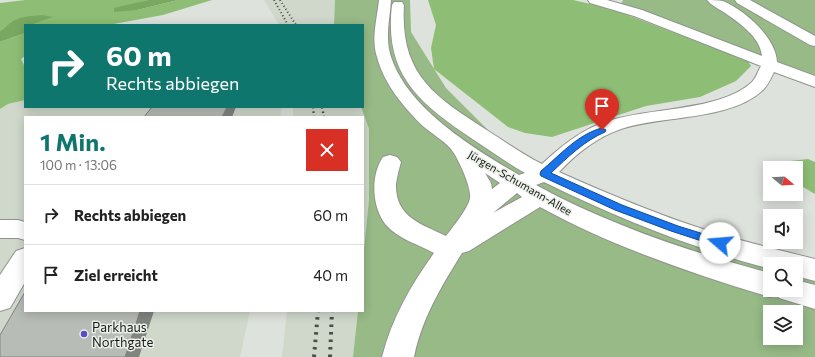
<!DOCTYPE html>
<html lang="de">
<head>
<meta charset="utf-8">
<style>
  body { margin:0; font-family:Commissioner,sans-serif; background:#f6f6f6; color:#222; height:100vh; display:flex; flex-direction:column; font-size:15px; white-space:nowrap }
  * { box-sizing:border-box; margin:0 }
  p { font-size:13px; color:#767676 }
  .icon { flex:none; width:22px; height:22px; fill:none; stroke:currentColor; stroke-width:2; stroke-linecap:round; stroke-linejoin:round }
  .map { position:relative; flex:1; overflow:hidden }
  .sheet { position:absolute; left:24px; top:116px; width:340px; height:196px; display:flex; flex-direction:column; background:#fff; border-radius:0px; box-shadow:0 2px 10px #0003 }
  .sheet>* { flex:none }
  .banner { position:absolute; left:24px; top:24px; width:340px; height:84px; border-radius:0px; box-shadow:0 2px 10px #0003; background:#0f766e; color:#fff; overflow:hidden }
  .needle { width:26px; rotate:108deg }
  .tools { position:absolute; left:763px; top:161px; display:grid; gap:8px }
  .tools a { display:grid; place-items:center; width:40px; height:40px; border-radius:0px; background:#fff; box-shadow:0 2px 10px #0003; font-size:20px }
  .pin { position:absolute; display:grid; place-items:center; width:34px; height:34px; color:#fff; margin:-41px -17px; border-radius:50% 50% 50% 0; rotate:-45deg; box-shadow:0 0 4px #0007 }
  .pin .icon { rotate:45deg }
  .me { position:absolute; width:44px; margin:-22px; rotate:288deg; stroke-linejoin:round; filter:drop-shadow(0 0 3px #0008) }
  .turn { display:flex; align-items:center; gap:14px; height:84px; padding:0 16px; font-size:18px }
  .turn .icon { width:52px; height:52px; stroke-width:2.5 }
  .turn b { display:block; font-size:28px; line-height:34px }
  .round { display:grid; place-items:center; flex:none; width:42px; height:42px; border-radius:0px; background:#f6f6f6 }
  .head { display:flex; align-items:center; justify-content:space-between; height:68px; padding:0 16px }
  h1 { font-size:24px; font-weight:700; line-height:30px; color:#0f766e }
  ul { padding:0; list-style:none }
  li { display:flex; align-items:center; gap:12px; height:60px; padding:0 16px; border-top:1px solid #e0e0e0 }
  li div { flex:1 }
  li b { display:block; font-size:15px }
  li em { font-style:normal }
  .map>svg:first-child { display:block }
  .built { fill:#cfd8cb }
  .green { fill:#97ba87; fill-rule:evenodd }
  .forest { fill:#8ebe75 }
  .water { fill:#79a961 }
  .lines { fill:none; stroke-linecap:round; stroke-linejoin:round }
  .minor-casing { stroke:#90948e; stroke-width:2 }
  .minor { fill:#fff; fill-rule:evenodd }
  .rail-far2 { stroke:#4b4d4a; stroke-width:2; stroke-dasharray:1 2.5; stroke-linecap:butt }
  .rail-far1 { stroke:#4b4d4a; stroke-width:2.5; stroke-dasharray:1.5 3; stroke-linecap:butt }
  .rail { stroke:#4b4d4a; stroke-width:4; stroke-dasharray:2.5 5; stroke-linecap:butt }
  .shaded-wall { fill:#81847f }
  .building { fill:#b8bcb6; stroke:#81847f }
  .route { fill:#1a73e8; stroke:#114b97 }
  .poi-dot { fill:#5f4bc3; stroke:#ebf0e9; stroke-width:1.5 }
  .labels { text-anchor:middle; stroke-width:3; stroke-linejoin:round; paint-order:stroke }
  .street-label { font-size:11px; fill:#171917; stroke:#ebf0e9 }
  .near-poi-label { font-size:13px; fill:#171917; stroke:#ebf0e9; text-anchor:start }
</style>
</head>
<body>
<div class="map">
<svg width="815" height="357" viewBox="0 0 815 357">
  <rect width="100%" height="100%" fill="#dee2dc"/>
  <path class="built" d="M 264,0 L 335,0 L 334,25 L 279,25 Z
    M 25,100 L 25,107 L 282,107 L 280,117 L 25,117 L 25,311 L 250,311 L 240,357 L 0,357 L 0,109 L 8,104 Z
    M 293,107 L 361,107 L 369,129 L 369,200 L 363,259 L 363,117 L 293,117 Z
    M 287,311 L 358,311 L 353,357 L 282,357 Z"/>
  <path class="green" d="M 335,0 L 410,0 L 411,32 L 446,88 L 504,146 L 577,183 L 669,219 L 778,252 L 815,260 L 815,357 L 353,357 L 358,311 L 363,311 L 363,259 L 369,200 L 369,129 L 361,107 L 363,107 L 363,25 L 334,25 ZM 770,264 L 796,264 L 796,290 L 770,290 ZM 770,312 L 796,312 L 796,338 L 770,338 Z
    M 623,0 L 815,0 L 815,87 L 618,10 Z"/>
  <path class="forest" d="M 25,0 L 148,0 L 134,4 L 137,10 L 178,0 L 212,0 L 163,15 L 108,25 L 31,25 L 52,17 L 12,22 L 5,29 L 0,31 L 0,3 Z
    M 428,0 L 573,0 L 612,9 L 748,61 L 751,66 L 736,81 L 700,97 L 646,106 L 552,137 L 525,133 L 508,127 L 434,69 L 431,48 L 436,25 Z
    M 25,33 L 25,56 L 21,59 L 25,67 L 25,100 L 8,104 L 0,109 L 0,42 Z
    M 808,159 L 815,162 L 815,194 L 796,183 L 796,168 L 771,168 L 764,164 Z"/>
  <path class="water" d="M 148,0 L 178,0 L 137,10 L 114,12 L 114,8 Z
    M 42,15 L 53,17 L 31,25 L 25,25 L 25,33 L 0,42 L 0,31 C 5,29 8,24 13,21 C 22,16 32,16 42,15 Z"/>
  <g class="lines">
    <defs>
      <path id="minor" d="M 379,0 L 391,0 C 390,16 386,33 389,49 C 401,105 473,148 519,175 L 525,173 C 506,162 489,150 471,138 C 418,102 384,74 392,5 L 394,2 L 402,2 L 404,5 C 400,73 432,95 485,129 C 504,141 522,154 542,164 C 560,147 581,130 605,122 C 647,107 720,112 752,82 C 756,78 758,71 761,66 L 634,16 L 590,3 L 588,0 L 607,0 L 642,10 L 762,56 C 760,36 738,22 722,11 C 717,8 711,5 707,0 C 712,0 718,0 723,1 C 744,10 776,37 777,62 L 815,76 L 815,87 L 774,72 C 771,78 768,85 763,90 C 730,121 663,115 621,129 C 597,137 576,154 559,172 C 608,194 658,215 709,231 C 744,242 780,250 815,259 L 815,281 L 796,276 L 796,264 L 770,264 L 770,269 C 692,248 617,218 544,182 L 536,185 C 609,225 690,252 770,273 L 770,290 L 796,290 L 796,280 L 815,285 L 815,309 L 779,298 L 777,294 L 770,297 C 693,274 611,246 540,207 L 469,251 L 462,253 C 441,287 422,318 414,357 L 382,357 C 392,318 411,285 434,253 C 419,245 397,238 386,225 C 372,208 370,176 383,157 L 390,155 L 397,157 L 401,162 C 399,169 397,177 396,184 C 395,217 421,224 446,236 C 453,227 469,207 470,198 C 472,188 457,155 450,148 C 443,140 432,134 424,127 C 404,108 384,84 377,57 C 371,39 377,19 379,0 ZM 485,173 L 500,183 L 492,189 L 491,183 ZM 517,193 L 522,197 L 493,213 Z
        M 735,0 L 750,0 L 815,36 L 815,46 L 810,45 L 737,3 Z
        M 0,220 L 18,220 L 25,222 L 25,240 L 18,238 L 0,238 Z
        M 25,248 L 25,282 L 10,308 L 0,311 L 0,275 L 16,251 Z"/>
    </defs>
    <use href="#minor" class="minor-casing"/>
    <use href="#minor" class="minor"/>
    <path class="rail-far2" d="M 274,0 L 288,25
      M 280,0 L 296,25"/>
    <path class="rail-far1" d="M 313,107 L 314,117
      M 322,107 L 324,117"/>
    <path class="rail" d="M 314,357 L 318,311
      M 330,357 L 332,311"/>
  </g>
  <path class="shaded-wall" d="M 227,107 L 236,107 L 232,117 L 222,117 Z
    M 140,311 L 154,311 L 139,357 L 125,357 Z"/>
  <path class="building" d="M 152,107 L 227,107 L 222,117 L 144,117 Z
    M 25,292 L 25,311 L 140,311 L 125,357 L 0,357 L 0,335 Z"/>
  <path class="route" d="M 602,128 L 606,130 L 605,132 C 584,141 568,157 551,173 L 622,205 L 678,226 L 723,240 L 725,243 L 723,246 L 720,247 L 671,231 L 615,210 L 541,176 L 540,174 L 541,171 C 559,156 578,134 602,128 Z"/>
  <circle class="poi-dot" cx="84" cy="334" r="4"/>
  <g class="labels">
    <g class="street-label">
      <text transform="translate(520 183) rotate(30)" y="4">Jürgen-Schumann-Allee</text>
    </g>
    <g class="near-poi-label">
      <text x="92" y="332">Parkhaus<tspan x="92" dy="15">Northgate</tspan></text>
    </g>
  </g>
</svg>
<div class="tools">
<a><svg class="needle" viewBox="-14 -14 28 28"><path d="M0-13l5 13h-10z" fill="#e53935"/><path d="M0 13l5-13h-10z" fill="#767676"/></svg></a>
<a><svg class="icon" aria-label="sound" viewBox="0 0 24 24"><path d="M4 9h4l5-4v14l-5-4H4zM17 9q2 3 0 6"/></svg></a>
<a><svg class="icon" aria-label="search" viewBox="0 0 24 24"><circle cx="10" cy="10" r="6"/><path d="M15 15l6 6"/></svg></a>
<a><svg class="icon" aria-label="layers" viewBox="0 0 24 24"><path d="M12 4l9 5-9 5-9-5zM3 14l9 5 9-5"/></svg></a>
</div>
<div class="pin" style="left:602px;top:130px;background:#d93025"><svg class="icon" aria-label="arrive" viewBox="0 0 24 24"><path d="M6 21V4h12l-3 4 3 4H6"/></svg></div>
<svg class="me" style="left:720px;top:243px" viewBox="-20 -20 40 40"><circle r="19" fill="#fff"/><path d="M0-13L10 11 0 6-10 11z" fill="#1a73e8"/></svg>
<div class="banner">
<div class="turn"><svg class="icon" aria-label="right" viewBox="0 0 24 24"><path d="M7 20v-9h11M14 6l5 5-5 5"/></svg><div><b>60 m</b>Rechts abbiegen</div></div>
</div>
<section class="sheet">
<div class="head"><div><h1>1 Min.</h1><p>100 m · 13:06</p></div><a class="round" style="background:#d93025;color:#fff"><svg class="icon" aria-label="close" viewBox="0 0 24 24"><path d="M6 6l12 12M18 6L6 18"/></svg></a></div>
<ul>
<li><svg class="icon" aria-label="right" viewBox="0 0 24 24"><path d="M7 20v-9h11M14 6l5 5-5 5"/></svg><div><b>Rechts abbiegen</b></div><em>60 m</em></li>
<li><svg class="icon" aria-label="arrive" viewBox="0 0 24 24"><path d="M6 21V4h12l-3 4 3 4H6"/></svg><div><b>Ziel erreicht</b></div><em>40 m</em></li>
</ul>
</section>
</div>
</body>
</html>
